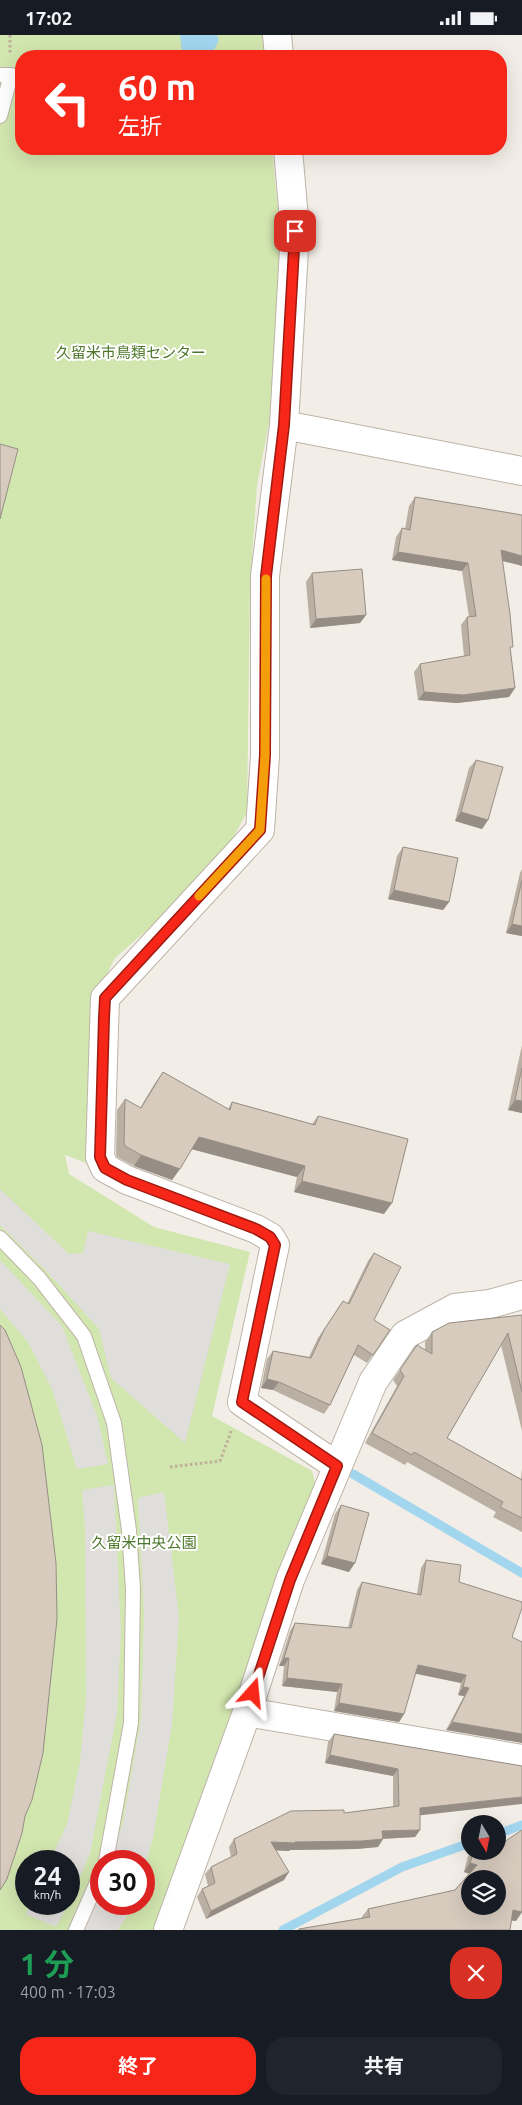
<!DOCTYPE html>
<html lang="ja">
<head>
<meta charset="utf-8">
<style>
  body { margin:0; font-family:Ubuntu,"Noto Sans JP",sans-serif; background:#20242c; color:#f1f3f6; height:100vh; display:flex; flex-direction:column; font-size:19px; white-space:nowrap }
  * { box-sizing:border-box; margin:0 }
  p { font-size:16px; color:#9ea1a6 }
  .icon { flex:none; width:28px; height:28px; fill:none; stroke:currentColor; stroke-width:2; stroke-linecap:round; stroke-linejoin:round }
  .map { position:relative; height:1895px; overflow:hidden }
  .side { display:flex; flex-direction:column; background:#171b24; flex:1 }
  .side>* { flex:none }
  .hud { position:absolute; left:15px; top:15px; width:492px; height:105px; border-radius:20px; box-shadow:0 5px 20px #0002; background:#f62719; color:#fff; overflow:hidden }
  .needle { width:32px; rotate:170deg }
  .controls { position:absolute; left:461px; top:1780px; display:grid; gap:10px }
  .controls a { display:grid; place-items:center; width:45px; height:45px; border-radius:50%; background:#171b24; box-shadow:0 5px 20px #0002; font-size:25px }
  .speed { position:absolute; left:15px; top:1815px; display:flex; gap:10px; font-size:25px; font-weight:700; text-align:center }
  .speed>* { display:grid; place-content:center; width:65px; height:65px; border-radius:50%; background:#171b24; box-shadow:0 5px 20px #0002; line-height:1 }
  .speed small { font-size:12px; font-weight:400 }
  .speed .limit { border:8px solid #d22; background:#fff; color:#111 }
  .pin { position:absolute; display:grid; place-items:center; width:42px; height:42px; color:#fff; margin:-21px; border-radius:10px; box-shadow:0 2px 8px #0006 }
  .me { position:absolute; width:55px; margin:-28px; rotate:18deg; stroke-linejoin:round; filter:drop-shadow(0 0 4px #0008) }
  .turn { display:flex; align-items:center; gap:18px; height:105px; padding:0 20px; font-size:22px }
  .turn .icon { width:65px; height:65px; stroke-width:2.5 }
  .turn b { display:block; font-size:35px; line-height:42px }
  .round { display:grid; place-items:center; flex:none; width:52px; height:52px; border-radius:20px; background:#20242c }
  .summary { display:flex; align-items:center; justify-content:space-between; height:85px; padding:0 20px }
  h1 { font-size:30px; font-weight:700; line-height:38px; color:#1e9e55 }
  .button { display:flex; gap:10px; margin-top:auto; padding:10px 20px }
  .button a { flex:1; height:58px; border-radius:20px; background:#f62719; color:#fff; font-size:20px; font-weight:700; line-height:58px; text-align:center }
  .button a+a { background:#20242c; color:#f1f3f6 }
  .status { display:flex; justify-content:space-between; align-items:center; height:35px; padding:0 25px; background:#171b24; direction:ltr }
  .status svg { height:14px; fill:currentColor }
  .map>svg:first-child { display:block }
  .green { fill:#d2e6af; fill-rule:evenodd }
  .parking { fill:#e0dedb }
  .water { fill:#a2d6ef }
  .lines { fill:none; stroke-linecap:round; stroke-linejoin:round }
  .stream { stroke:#a2d6ef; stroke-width:9 }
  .lane-casing { stroke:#beb4a8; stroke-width:16 }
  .street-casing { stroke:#beb4a8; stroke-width:30 }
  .path { stroke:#bfaf9a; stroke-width:3; stroke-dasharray:2.5 2.5; stroke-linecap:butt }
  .lane { stroke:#fff; stroke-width:14 }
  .street { stroke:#fff; stroke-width:28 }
  .wall { fill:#b9afa3 }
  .shaded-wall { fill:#968e85 }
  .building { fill:#d7cbbe; stroke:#968e85; fill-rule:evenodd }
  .route-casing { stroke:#a01910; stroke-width:12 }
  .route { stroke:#f62719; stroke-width:9 }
  .slow { stroke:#f59e0b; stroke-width:9 }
  .labels { text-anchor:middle; stroke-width:4; stroke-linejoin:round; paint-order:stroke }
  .park-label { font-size:15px; fill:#4d762a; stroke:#fff }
</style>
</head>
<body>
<div class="status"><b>17:02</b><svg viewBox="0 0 49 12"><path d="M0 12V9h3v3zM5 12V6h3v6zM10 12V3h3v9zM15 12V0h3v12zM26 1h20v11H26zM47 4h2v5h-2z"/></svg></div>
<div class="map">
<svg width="522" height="1895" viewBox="0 0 522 1895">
  <rect width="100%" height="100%" fill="#f2ede6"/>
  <path class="green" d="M 0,0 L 262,0 L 264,21 L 21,21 L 21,114 L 272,114 L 281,205 L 277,345 L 257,451 L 250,551 L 247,777 L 219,829 L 170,875 L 115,923 L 94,964 L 89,1129 L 65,1120 L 69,1139 L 154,1192 L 250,1217 L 212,1381 L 312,1436 L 317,1455 L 156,1895 L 0,1895 ZM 26,1826 L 69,1826 L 69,1869 L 26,1869 ZM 101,1826 L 144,1826 L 144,1869 L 101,1869 Z"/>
  <path class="parking" d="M 0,1154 L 69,1219 L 83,1218 L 88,1196 L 230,1229 L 185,1408 L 111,1343 L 99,1294 L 51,1241 L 0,1190 Z
    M 0,1225 L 62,1291 L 97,1381 L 108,1429 L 77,1434 L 52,1354 L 28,1307 L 0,1274 Z
    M 114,1450 L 121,1598 L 117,1678 L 90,1819 L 69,1867 L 69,1826 L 50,1826 L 67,1789 L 80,1727 L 86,1663 L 85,1494 L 82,1455 Z
    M 164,1457 L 179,1582 L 172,1689 L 153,1803 L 144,1834 L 144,1826 L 111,1826 L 123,1787 L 141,1684 L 144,1579 L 138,1463 Z
    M 101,1854 L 101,1869 L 134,1869 L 118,1895 L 84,1895 Z
    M 30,1869 L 68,1869 L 56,1892 L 26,1879 Z"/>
  <path class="water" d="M 180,0 L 217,0 L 219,5 L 211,21 L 169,21 L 182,17 Z"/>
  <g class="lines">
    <path class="stream" d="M 353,1439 L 522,1538
      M 498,1799 L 522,1790
      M 283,1895 L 402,1832 L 470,1808"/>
    <defs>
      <path id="lane" d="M 0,40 L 11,40 L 0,81
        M 0,1203 L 39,1243 L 84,1301 L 114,1388 L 129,1495 L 133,1554 L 131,1688 L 106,1826
        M 76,1895 L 101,1838"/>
      <path id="street" d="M 277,0 L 279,21
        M 288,114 L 295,196 L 284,390 L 265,541 L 265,721 L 260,795 L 105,963 L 100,1122 L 105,1133 L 127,1145 L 256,1194 L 270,1202 L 275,1210 L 242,1367 L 337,1431
        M 284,390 L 522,436
        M 247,1677 L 522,1724
        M 168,1895 L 247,1677 L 290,1545 L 373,1347 L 405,1300 L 455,1273 L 490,1269 L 522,1260"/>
    </defs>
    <use href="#lane" class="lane-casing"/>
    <use href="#street" class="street-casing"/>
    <path class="path" d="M 10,0 L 10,19
      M 170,1432 L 220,1426 L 232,1394"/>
    <use href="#lane" class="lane"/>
    <use href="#street" class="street"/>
  </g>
  <path class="wall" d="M 415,462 L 502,526 L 510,616 L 515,653 L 509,662 L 457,668 L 418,665 L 414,637 L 420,629 L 464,621 L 461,590 L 467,582 L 469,582 L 462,536 L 392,525 L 396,502 L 402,493 L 405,494 L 409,471 Z
    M 312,538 L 366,580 L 360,588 L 310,593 L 306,547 Z
    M 476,725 L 488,785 L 482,794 L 455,786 L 469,733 Z
    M 403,812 L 449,867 L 443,875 L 388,864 L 397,821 Z
    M 522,834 L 522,901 L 506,898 L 520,838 Z
    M 522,1010 L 522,1078 L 508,1075 Z
    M 163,1037 L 228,1074 L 232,1067 L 312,1089 L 318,1081 L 384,1179 L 294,1157 L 297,1142 L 192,1114 L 172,1145 L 134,1131 L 117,1122 L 116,1119 L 117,1075 L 125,1064 L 140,1073 L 155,1048 Z
    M 374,1218 L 374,1285 L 390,1295 L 367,1328 L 354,1320 L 330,1370 L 324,1379 L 273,1355 L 261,1353 L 267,1324 L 273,1316 L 309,1322 L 318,1303 L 343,1266 L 347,1269 L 368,1226 Z
    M 522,1280 L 522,1396 L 501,1310 L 447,1403 L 521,1444 L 522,1433 L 522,1497 L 493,1482 L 496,1477 L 407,1427 L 405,1430 L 365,1408 L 397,1351 L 393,1345 L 417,1310 L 425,1315 L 425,1307 L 432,1297 Z
    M 341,1470 L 349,1537 L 321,1529 L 335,1479 Z
    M 426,1525 L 459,1547 L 512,1602 L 446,1695 L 464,1661 L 458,1660 L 461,1648 L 416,1638 L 404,1679 L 399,1687 L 334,1676 L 337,1657 L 282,1651 L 284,1631 L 279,1631 L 290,1596 L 295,1588 L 348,1593 L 357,1555 L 362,1547 L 417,1559 L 421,1533 Z
    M 334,1699 L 522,1731 L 420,1780 L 420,1795 L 415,1802 L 383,1804 L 378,1812 L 356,1814 L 290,1815 L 289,1816 L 276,1815 L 284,1845 L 206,1884 L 197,1862 L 202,1854 L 208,1851 L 205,1839 L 211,1832 L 231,1822 L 229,1812 L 234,1804 L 344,1778 L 393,1772 L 393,1741 L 325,1728 L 328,1707 Z
    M 472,1816 L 498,1816 L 522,1877 L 516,1886 L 511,1885 L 510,1895 L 298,1895 L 299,1894 L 361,1883 L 368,1874 L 455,1855 L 469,1839 L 464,1837 L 468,1821 Z"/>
  <path class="shaded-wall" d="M 501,515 L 522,521 L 522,531 L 495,524 Z
    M 398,517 L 468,528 L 462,536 L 392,525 Z
    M 366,580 L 360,588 L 310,593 L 316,584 Z
    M 515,653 L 509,662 L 457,668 L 418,665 L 424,657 Z
    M 461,777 L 488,785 L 482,794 L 455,786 Z
    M 394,855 L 449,867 L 443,875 L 388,864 Z
    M 512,889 L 522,891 L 522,901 L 506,898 Z
    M 515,1065 L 522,1066 L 522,1078 L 508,1075 Z
    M 199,1102 L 305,1131 L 297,1142 L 191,1114 Z
    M 141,1120 L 180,1134 L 172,1145 L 134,1131 Z
    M 302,1146 L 392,1168 L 384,1179 L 294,1157 Z
    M 267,1344 L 279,1347 L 273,1355 L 261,1353 Z
    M 327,1521 L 355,1528 L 349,1537 L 321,1529 Z
    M 284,1623 L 289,1623 L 284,1631 L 279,1631 Z
    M 418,1630 L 466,1640 L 461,1648 L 412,1638 Z
    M 287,1643 L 342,1649 L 337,1657 L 282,1651 Z
    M 463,1652 L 469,1653 L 464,1661 L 458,1660 Z
    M 339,1668 L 404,1679 L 399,1687 L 334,1676 Z
    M 452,1687 L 522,1699 L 522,1708 L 446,1695 Z
    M 330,1720 L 398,1734 L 393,1741 L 325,1728 Z
    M 522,1762 L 522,1769 L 414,1781 L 420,1773 Z
    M 420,1795 L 415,1802 L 377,1804 L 382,1796 Z
    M 383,1804 L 378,1812 L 356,1814 L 290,1815 L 289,1816 L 265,1815 L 271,1807 L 295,1807 Z
    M 470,1828 L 477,1830 L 471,1839 L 464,1837 Z
    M 289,1837 L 284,1845 L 206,1884 L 211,1876 Z
    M 513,1875 L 522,1877 L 516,1886 L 506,1885 Z"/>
  <path class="building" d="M 0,409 L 18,414 L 0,484 Z
    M 415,462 L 522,480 L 522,521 L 501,515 L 510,579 L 513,612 L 510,612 L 515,653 L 463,660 L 424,657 L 420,629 L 470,620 L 467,582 L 476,581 L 468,528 L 398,517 L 402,493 L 410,495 Z
    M 362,534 L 366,580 L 316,584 L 312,538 Z
    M 476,725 L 503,732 L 488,785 L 461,777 Z
    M 403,812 L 458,823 L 449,867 L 394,855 Z
    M 522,845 L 522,891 L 512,889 Z
    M 522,1033 L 522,1066 L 515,1065 Z
    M 163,1037 L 230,1075 L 232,1067 L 315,1090 L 318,1081 L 408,1104 L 392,1168 L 302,1146 L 305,1131 L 199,1102 L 180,1134 L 141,1120 L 125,1111 L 124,1108 L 125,1064 L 141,1073 Z
    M 374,1218 L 401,1232 L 374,1285 L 390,1295 L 373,1320 L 358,1310 L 330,1370 L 279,1347 L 267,1344 L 273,1316 L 311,1323 L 324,1295 L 343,1266 L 349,1269 Z
    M 522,1280 L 522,1357 L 508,1298 L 447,1403 L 522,1445 L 522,1483 L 500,1472 L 503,1467 L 414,1417 L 412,1420 L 372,1398 L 404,1341 L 400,1335 L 417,1310 L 432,1319 L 432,1297 L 449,1288 Z
    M 0,1290 L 5,1295 L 21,1332 L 42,1410 L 56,1528 L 57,1584 L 43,1718 L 32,1765 L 25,1781 L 22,1798 L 7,1844 L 0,1855 Z
    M 341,1470 L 369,1478 L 355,1528 L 327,1521 Z
    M 426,1525 L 461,1530 L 459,1547 L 522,1567 L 522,1573 L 512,1602 L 522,1607 L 522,1699 L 452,1687 L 469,1653 L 463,1652 L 466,1640 L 418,1630 L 404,1679 L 339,1668 L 342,1649 L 287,1643 L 289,1623 L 284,1623 L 295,1588 L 351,1593 L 362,1547 L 421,1560 Z
    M 334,1699 L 522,1731 L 522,1762 L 420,1773 L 420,1795 L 382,1796 L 383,1804 L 362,1806 L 295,1807 L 295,1808 L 271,1807 L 289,1837 L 211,1876 L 202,1854 L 215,1848 L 211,1832 L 237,1819 L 234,1804 L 291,1776 L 344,1775 L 344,1778 L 399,1771 L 398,1734 L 330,1720 Z
    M 522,1795 L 522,1877 L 513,1875 L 510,1895 L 299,1895 L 299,1894 L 370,1882 L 368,1874 L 455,1855 L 477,1830 L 470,1828 L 474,1816 L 498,1816 L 498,1811 ZM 470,1844 L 498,1844 L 498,1871 L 470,1871 Z"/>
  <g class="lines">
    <defs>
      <path id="route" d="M 253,1658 L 290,1545 L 337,1431 L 242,1367 L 275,1210 L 270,1202 L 256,1194 L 127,1145 L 105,1133 L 100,1122 L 104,983 L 105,963 L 260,795 L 265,720 L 266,541 L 284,390 L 295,196"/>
    </defs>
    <use href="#route" class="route-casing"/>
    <use href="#route" class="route"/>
    <path class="slow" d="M 199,861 L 260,795 L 265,720 L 266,544"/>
  </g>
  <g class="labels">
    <g class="park-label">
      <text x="131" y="323">久留米市鳥類センター</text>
      <text x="144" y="1513">久留米中央公園</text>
    </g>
  </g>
</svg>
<div class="controls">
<a><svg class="needle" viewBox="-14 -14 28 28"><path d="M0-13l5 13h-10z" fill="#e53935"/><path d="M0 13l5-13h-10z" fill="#9ea1a6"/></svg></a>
<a><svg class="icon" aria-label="layers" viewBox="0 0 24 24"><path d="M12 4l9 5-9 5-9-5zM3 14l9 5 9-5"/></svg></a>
</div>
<div class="speed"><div>24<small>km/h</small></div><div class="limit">30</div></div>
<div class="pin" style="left:295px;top:196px;background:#d93025"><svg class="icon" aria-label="arrive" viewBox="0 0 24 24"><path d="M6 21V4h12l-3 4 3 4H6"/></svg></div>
<svg class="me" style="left:253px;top:1658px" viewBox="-20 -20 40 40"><path d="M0-17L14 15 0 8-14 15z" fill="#f62719" stroke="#fff" stroke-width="4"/></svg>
<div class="hud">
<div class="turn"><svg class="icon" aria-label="left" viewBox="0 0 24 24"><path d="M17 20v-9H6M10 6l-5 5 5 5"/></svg><div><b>60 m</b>左折</div></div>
</div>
</div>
<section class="side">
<div class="summary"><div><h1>1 分</h1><p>400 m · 17:03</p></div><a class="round" style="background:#d93025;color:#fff"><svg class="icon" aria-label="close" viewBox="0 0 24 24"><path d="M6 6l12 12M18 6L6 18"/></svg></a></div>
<div class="button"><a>終了</a><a>共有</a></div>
</section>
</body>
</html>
